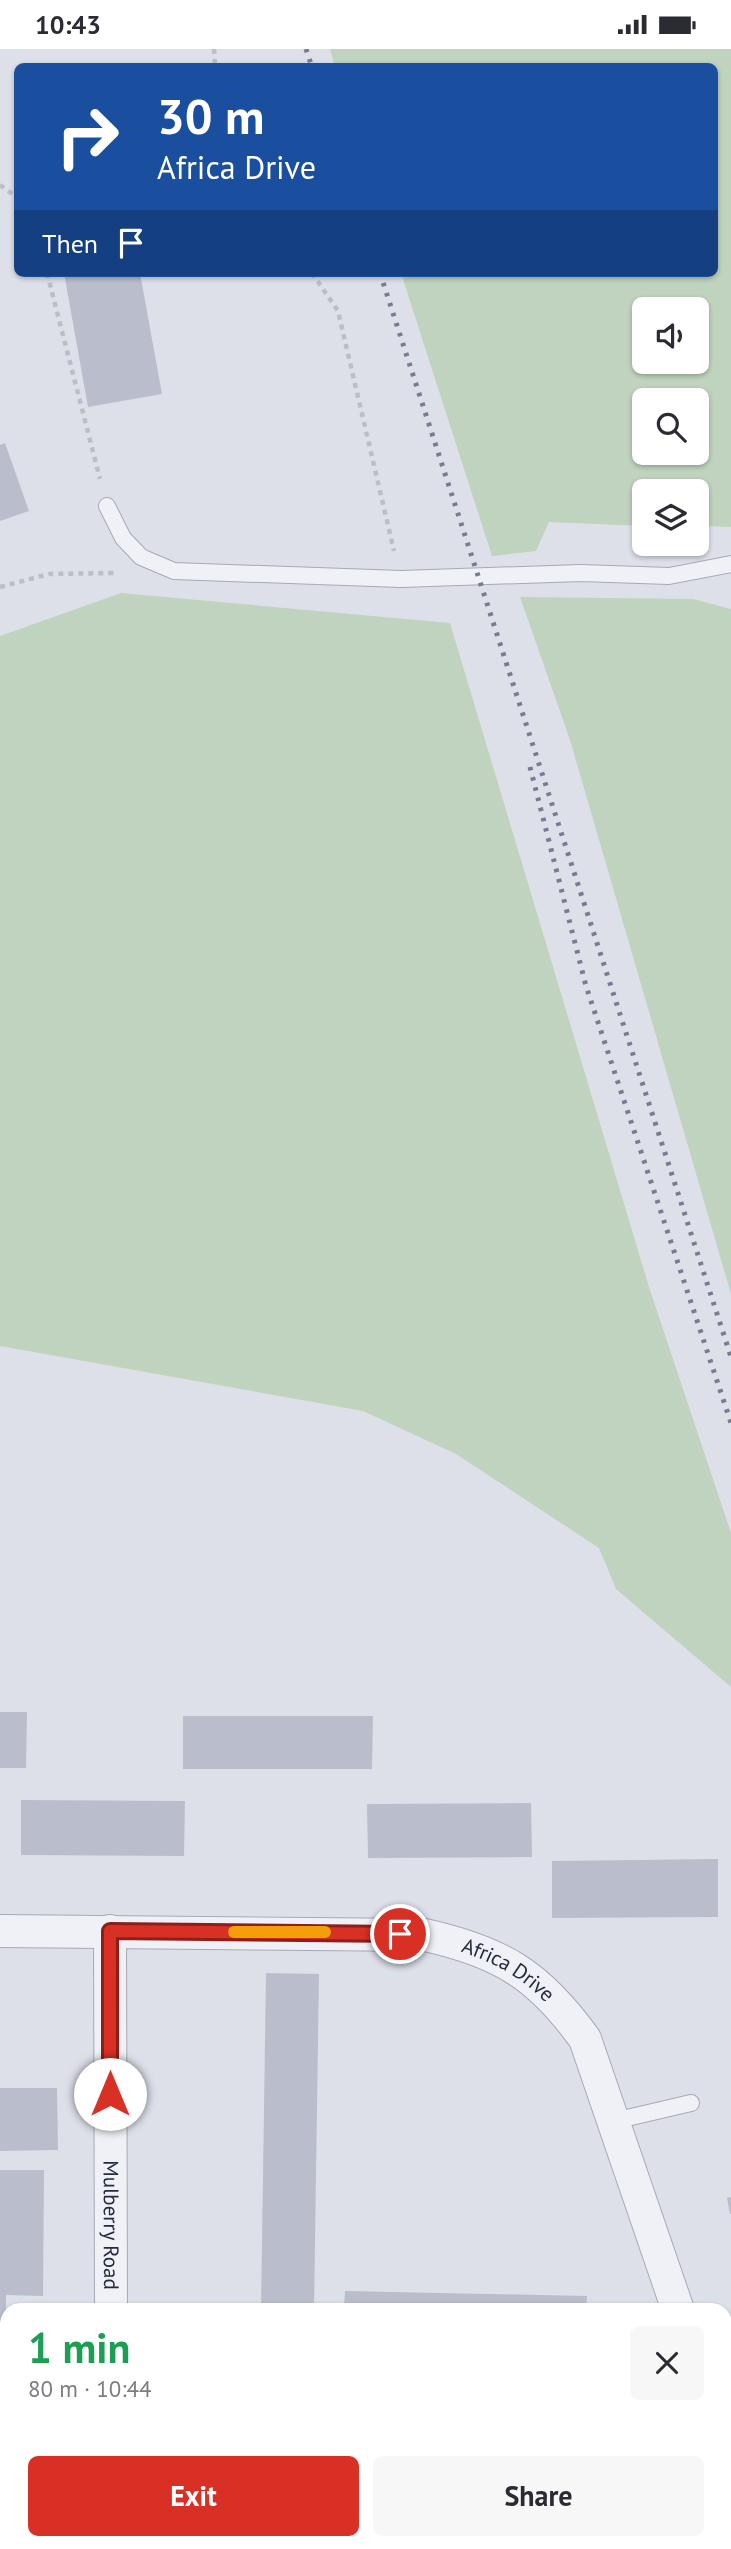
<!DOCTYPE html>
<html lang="en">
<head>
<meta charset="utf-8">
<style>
  body { margin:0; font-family:"PT Sans",sans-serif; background:#f7f7f7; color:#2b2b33; height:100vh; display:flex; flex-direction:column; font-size:26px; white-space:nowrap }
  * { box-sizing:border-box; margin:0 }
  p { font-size:23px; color:#7c7c81 }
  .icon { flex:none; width:38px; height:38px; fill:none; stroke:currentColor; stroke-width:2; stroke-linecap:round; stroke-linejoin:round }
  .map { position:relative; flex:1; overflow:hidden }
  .drawer { position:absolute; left:0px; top:2254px; width:732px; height:247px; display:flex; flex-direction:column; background:#fff; border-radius:21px 21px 0 0; box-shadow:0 2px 5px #0004 }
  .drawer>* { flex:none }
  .top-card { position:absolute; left:14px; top:14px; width:704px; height:214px; border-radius:10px; box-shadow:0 2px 5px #0004; background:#1a4fa0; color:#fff; overflow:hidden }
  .tools { position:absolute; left:632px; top:248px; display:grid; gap:14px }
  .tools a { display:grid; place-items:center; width:77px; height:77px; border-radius:10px; background:#fff; box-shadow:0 2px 5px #0004; font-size:35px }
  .pin { position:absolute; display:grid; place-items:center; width:60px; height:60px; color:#fff; margin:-30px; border:4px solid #fff; border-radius:50%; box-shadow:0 2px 7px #0007 }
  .me { position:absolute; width:77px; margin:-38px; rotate:0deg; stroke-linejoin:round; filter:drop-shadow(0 0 5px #0008) }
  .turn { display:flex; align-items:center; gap:24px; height:147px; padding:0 28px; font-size:32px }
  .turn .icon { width:91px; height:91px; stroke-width:2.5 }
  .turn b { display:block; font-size:49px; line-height:60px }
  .then { display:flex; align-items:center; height:66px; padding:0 28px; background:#0003; gap:14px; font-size:26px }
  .round { display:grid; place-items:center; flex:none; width:74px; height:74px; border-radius:10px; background:#f7f7f7 }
  .head { display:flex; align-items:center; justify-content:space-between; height:119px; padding:0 28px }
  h1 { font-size:42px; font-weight:600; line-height:52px; color:#1e9e55 }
  .cta { display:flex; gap:14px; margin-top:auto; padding:14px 28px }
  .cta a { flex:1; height:80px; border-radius:10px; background:#d93025; color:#fff; font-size:28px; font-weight:600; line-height:80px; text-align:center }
  .cta a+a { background:#f7f7f7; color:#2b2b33 }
  .status { display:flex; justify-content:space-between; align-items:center; height:49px; padding:0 35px; background:#fff; direction:ltr }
  .status svg { height:19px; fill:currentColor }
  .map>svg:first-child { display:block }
  .green { fill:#c0d3be; fill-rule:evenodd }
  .building { fill:#babecc }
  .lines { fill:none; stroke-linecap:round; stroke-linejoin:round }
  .service-casing { stroke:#a6aab6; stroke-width:18 }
  .minor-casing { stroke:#a6aab6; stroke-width:34 }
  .path { stroke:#bbbec7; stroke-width:4.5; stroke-dasharray:5 5; stroke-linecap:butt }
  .service { stroke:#f0f1f6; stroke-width:16 }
  .minor { stroke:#f0f1f6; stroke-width:32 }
  .rail { stroke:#757c93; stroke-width:5; stroke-dasharray:3.5 7; stroke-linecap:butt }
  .route-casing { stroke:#8d1f18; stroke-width:18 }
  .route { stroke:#d93025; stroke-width:12 }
  .slow { stroke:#f59e0b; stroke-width:12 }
  .labels { text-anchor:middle; stroke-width:5; stroke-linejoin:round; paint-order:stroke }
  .street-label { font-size:21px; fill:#252b40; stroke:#edeff6 }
</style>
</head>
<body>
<div class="status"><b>10:43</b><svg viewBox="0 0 49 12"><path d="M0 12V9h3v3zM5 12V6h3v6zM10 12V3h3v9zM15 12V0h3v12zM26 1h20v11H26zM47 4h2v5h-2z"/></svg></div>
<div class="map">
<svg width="731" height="2500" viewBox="0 0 731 2500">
  <rect width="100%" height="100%" fill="#dde0e9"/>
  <path class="green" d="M 330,0 L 731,0 L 731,478 L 697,477 L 696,443 L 644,443 L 644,477 L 549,473 L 536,502 L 492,507 L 401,224 L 714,224 L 714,18 L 335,18 ZM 644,261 L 696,261 L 696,313 L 644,313 ZM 644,352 L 696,352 L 696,404 L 644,404 Z
    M 121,544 L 450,574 L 649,1238 L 731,1484 L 731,1638 L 616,1540 L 599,1499 L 456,1405 L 363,1362 L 0,1297 L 0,587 Z
    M 520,548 L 693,550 L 731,560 L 731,1245 L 570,691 Z"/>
  <path class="building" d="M 64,224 L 140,224 L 162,345 L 88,358 Z
    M 5,394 L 29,462 L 0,472 L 0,396 Z
    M 0,1663 L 27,1663 L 26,1719 L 0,1719 Z
    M 183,1667 L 373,1667 L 372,1720 L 183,1720 Z
    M 21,1751 L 185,1752 L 184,1807 L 21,1806 Z
    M 531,1754 L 532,1808 L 368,1809 L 367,1755 Z
    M 718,1810 L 718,1868 L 552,1869 L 552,1812 Z
    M 266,1924 L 319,1925 L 314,2261 L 261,2261 Z
    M 0,2039 L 57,2039 L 58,2101 L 0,2102 Z
    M 0,2121 L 44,2121 L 43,2247 L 6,2246 L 6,2278 L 0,2278 Z
    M 731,2148 L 731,2165 L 730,2165 L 727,2149 Z
    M 345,2242 L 587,2247 L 586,2261 L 344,2261 Z
    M 0,2418 L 7,2418 L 7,2494 L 60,2494 L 60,2500 L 0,2500 Z"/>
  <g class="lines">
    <defs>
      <path id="service" d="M 107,457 L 123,489 L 141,508 L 174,522 L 401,530 L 581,524 L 669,527 L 731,515
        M 614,2072 L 691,2054"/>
      <g id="minor">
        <path id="s1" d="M 0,1882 L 425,1886 C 501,1903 539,1926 585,1990 L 678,2261"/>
        <path id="s2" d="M 110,1882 L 111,2261"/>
        <path d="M 724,2401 L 731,2423"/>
        <path d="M 108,2500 L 108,2494"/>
      </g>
    </defs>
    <use href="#service" class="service-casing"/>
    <use href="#minor" class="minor-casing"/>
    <path class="path" d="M 214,0 L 215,18
      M 0,136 L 18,149
      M 47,224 L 100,430
      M 312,224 L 338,262 L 394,502
      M 0,538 L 49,525 L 116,524"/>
    <use href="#service" class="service"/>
    <use href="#minor" class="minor"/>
    <path class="rail" d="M 306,0 L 312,18
      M 380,224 L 731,1308
      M 530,718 L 586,937 L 731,1374"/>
  </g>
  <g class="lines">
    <defs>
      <path id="route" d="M 110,2045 L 110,1882 L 400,1885"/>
    </defs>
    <use href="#route" class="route-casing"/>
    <use href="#route" class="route"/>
    <path class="slow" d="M 234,1883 L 325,1883"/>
  </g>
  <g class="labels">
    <g class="street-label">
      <text dy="7" stroke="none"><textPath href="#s1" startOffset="516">Africa Drive</textPath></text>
      <text dy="7" stroke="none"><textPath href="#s2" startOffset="294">Mulberry Road</textPath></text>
    </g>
  </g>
</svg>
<div class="tools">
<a><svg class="icon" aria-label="sound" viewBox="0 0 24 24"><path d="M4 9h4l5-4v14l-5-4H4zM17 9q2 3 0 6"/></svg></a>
<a><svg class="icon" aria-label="search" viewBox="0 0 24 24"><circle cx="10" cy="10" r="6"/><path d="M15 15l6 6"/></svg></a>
<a><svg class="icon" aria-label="layers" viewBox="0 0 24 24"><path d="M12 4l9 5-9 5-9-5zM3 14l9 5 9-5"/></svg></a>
</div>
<div class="pin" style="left:400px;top:1885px;background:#d93025"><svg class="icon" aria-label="arrive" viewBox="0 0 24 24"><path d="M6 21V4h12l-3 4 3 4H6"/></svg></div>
<svg class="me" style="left:110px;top:2045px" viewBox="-20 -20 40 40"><circle r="19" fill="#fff"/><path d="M0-13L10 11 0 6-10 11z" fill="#d93025"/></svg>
<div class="top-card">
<div class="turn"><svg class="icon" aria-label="right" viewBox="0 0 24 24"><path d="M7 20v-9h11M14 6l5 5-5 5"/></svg><div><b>30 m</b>Africa Drive</div></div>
<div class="then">Then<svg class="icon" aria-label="arrive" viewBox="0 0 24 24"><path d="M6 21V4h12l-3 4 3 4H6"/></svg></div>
</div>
<section class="drawer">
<div class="head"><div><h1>1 min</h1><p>80 m · 10:44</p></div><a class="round"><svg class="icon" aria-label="close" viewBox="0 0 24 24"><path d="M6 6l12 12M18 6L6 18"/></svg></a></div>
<div class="cta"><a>Exit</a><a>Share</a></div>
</section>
</div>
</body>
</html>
